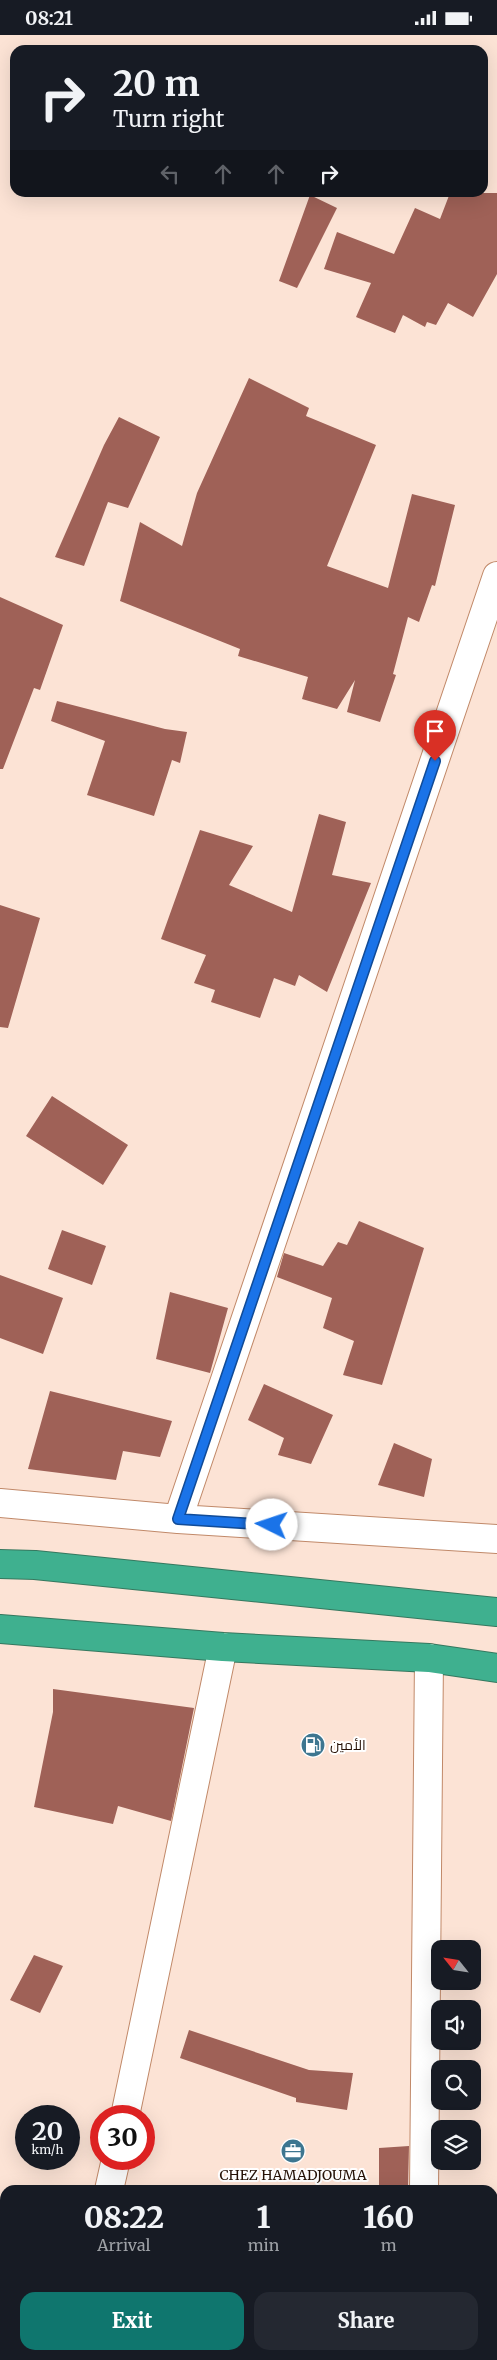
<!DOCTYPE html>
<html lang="en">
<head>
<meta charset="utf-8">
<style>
  body { margin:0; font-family:Merriweather,Cairo,serif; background:#242831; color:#f1f3f6; height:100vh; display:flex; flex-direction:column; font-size:19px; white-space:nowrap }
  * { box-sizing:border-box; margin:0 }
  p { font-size:16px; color:#9ea1a6 }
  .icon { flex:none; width:28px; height:28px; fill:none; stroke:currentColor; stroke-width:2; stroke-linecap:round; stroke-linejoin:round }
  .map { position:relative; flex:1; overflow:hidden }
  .drawer { position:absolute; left:0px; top:2150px; width:498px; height:175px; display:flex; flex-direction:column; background:#171b24; border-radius:15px 15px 0 0; box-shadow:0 5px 20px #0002 }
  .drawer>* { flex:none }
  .banner { position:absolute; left:10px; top:10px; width:478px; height:152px; border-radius:15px; box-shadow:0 5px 20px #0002; background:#171b24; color:#f1f3f6; overflow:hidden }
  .needle { width:32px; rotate:300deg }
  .tools { position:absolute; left:431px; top:1905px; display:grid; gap:10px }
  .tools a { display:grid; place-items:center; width:50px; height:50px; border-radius:10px; background:#171b24; box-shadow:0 5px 20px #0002; font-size:25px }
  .speed { position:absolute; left:15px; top:2070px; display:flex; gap:10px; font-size:25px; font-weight:700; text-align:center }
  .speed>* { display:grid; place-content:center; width:65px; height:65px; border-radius:50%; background:#171b24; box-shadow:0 5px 20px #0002; line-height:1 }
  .speed small { font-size:12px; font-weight:400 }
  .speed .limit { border:8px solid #d22; background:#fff; color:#111 }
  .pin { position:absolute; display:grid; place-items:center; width:42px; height:42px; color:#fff; margin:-51px -21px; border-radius:50% 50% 50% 0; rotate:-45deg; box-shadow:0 0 5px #0007 }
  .pin .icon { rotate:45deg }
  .me { position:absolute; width:55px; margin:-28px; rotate:274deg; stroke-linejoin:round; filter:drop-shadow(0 0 4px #0008) }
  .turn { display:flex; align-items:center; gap:18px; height:105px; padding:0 20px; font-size:22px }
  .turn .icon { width:65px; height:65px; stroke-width:2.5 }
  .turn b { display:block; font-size:35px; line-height:42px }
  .lanes { display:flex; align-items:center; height:48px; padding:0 20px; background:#0003; justify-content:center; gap:25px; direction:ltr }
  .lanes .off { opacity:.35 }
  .eta { display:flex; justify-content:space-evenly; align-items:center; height:85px; text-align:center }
  .eta b { font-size:30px; font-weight:800; line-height:35px }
  .button { display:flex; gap:10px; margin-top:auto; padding:10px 20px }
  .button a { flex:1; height:58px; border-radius:15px; background:#0f766e; color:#fff; font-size:20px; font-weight:800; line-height:58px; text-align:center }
  .button a+a { background:#242831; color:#f1f3f6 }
  .status { display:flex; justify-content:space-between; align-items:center; height:35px; padding:0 25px; background:#171b24; direction:ltr }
  .status svg { height:14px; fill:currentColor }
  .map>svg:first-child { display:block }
  .building { fill:#9f6157 }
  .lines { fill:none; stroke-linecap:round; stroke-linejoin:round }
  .street-casing { stroke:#c18969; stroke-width:30 }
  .highway-casing { stroke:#36785f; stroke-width:30 }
  .street { stroke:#fff; stroke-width:28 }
  .highway { stroke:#3fb08f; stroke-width:28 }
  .route-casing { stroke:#114b97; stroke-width:12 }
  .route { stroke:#1a73e8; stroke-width:9 }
  .labels { text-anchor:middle; stroke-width:4; stroke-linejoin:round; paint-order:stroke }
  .poi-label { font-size:14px; fill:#261105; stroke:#fff; text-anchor:start }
</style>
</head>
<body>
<div class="status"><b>08:21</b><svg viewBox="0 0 49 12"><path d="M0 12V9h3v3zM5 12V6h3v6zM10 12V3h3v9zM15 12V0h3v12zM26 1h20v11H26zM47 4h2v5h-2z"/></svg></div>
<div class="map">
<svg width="497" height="2325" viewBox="0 0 497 2325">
  <rect width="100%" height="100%" fill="#fce3d5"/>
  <path class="building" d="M 450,158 L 497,158 L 497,239 L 473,282 L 448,268 L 436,290 L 427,287 L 425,292 L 403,280 L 395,298 L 356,282 L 371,248 L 324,234 L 337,197 L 394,219 L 415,173 L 440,184 Z
    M 310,160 L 337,173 L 297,253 L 279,246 Z
    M 249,343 L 309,373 L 306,381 L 376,410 L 327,531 L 388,553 L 412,459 L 455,470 L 435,551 L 432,550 L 419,587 L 408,582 L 393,639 L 396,640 L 380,687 L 347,677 L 355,645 L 337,674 L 302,664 L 308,642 L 238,621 L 240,614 L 120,566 L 140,487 L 182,511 L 197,458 Z
    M 119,382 L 160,402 L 128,473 L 108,467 L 84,531 L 55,522 L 104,410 Z
    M 0,562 L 63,590 L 40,655 L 34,653 L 3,734 L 0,734 Z
    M 57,666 L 165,694 L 187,697 L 180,728 L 172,725 L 154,781 L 87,760 L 105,706 L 51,686 Z
    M 319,779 L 346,787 L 332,840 L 371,848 L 327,957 L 299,940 L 295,951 L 274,943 L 260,983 L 211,967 L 215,955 L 194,948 L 206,920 L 161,904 L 200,795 L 253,811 L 229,850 L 292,877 Z
    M 0,870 L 40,883 L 8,993 L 0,992 Z
    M 52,1061 L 128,1110 L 103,1150 L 26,1101 Z
    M 359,1186 L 424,1213 L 382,1350 L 343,1340 L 354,1306 L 323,1293 L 332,1263 L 277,1242 L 284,1218 L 323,1231 L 338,1207 L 347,1210 Z
    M 62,1195 L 106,1211 L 92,1250 L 48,1234 Z
    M 0,1240 L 63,1263 L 43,1319 L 0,1303 Z
    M 170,1257 L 228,1273 L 210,1338 L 156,1324 Z
    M 264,1349 L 333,1380 L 311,1429 L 278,1420 L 284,1403 L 248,1385 Z
    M 50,1356 L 172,1386 L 160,1422 L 123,1416 L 116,1445 L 28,1434 Z
    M 394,1408 L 432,1424 L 424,1462 L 378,1450 Z
    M 53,1654 L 194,1673 L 171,1786 L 118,1771 L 113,1789 L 34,1772 L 53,1677 Z
    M 34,1920 L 63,1931 L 40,1978 L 10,1965 Z
    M 189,1995 L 309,2035 L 353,2038 L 347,2075 L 296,2067 L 296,2063 L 180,2023 Z
    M 409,2111 L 408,2155 L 379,2155 L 379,2113 Z"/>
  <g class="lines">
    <defs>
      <path id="street" d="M 0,1468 L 178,1484 L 497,1504
        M 178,1484 L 497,541
        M 125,2081 L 223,1612
        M 109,2155 L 116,2124
        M 424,2155 L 429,1623
        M 74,2325 L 75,2320
        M 423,2325 L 423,2320"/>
      <path id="highway" d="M 0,1529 L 35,1530 L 497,1577
        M 0,1594 L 223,1612 L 429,1623 L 497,1633"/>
    </defs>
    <use href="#street" class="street-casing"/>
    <use href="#highway" class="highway-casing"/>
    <use href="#street" class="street"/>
    <use href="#highway" class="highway"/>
  </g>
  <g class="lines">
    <defs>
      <path id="route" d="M 272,1490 L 178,1484 L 435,726"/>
    </defs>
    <use href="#route" class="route-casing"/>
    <use href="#route" class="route"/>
  </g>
  <defs>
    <symbol id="fuel-disc" viewBox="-11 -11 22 22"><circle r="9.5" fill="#3d7690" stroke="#fff"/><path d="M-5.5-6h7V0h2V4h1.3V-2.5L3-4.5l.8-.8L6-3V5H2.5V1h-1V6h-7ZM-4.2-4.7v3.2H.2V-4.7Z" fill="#fff"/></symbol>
    <symbol id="office-disc" viewBox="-11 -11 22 22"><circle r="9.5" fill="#3d7690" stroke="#fff"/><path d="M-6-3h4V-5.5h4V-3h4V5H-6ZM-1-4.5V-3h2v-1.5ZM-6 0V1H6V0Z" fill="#fff"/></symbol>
  </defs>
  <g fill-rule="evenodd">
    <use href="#fuel-disc" x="299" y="1696" width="28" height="28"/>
    <use href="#office-disc" x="279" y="2102" width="28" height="28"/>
  </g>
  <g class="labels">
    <g class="poi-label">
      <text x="330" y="1715">الأمين</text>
      <text x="293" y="2145" text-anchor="middle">CHEZ HAMADJOUMA</text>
    </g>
  </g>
</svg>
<div class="tools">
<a><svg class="needle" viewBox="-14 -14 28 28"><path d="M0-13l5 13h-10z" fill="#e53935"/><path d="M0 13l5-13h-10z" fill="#9ea1a6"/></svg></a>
<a><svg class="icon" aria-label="sound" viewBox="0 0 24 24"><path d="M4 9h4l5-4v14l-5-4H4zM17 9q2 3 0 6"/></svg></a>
<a><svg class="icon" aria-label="search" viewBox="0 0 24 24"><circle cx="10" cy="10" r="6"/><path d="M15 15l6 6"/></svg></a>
<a><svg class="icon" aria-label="layers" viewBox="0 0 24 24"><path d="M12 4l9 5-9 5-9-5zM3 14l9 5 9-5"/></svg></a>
</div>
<div class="speed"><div>20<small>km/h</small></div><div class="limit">30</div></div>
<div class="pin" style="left:435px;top:726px;background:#d93025"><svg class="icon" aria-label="arrive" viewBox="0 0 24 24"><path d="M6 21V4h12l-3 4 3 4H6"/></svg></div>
<svg class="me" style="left:272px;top:1490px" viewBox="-20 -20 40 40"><circle r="19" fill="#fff"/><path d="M0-13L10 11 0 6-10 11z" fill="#1a73e8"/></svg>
<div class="banner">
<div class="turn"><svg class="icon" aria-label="right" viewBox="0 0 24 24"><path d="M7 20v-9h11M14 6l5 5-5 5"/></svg><div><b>20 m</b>Turn right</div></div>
<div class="lanes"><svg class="icon off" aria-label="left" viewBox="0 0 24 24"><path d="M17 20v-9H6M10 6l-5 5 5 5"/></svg><svg class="icon off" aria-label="ahead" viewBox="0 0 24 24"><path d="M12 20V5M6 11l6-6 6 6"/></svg><svg class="icon off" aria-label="ahead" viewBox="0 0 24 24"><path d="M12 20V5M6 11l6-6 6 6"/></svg><svg class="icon" aria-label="right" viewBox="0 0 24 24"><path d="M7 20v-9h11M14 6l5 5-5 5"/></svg></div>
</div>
<section class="drawer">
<div class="eta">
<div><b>08:22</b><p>Arrival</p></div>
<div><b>1</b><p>min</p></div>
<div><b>160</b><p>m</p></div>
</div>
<div class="button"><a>Exit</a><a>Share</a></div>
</section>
</div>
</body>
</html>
